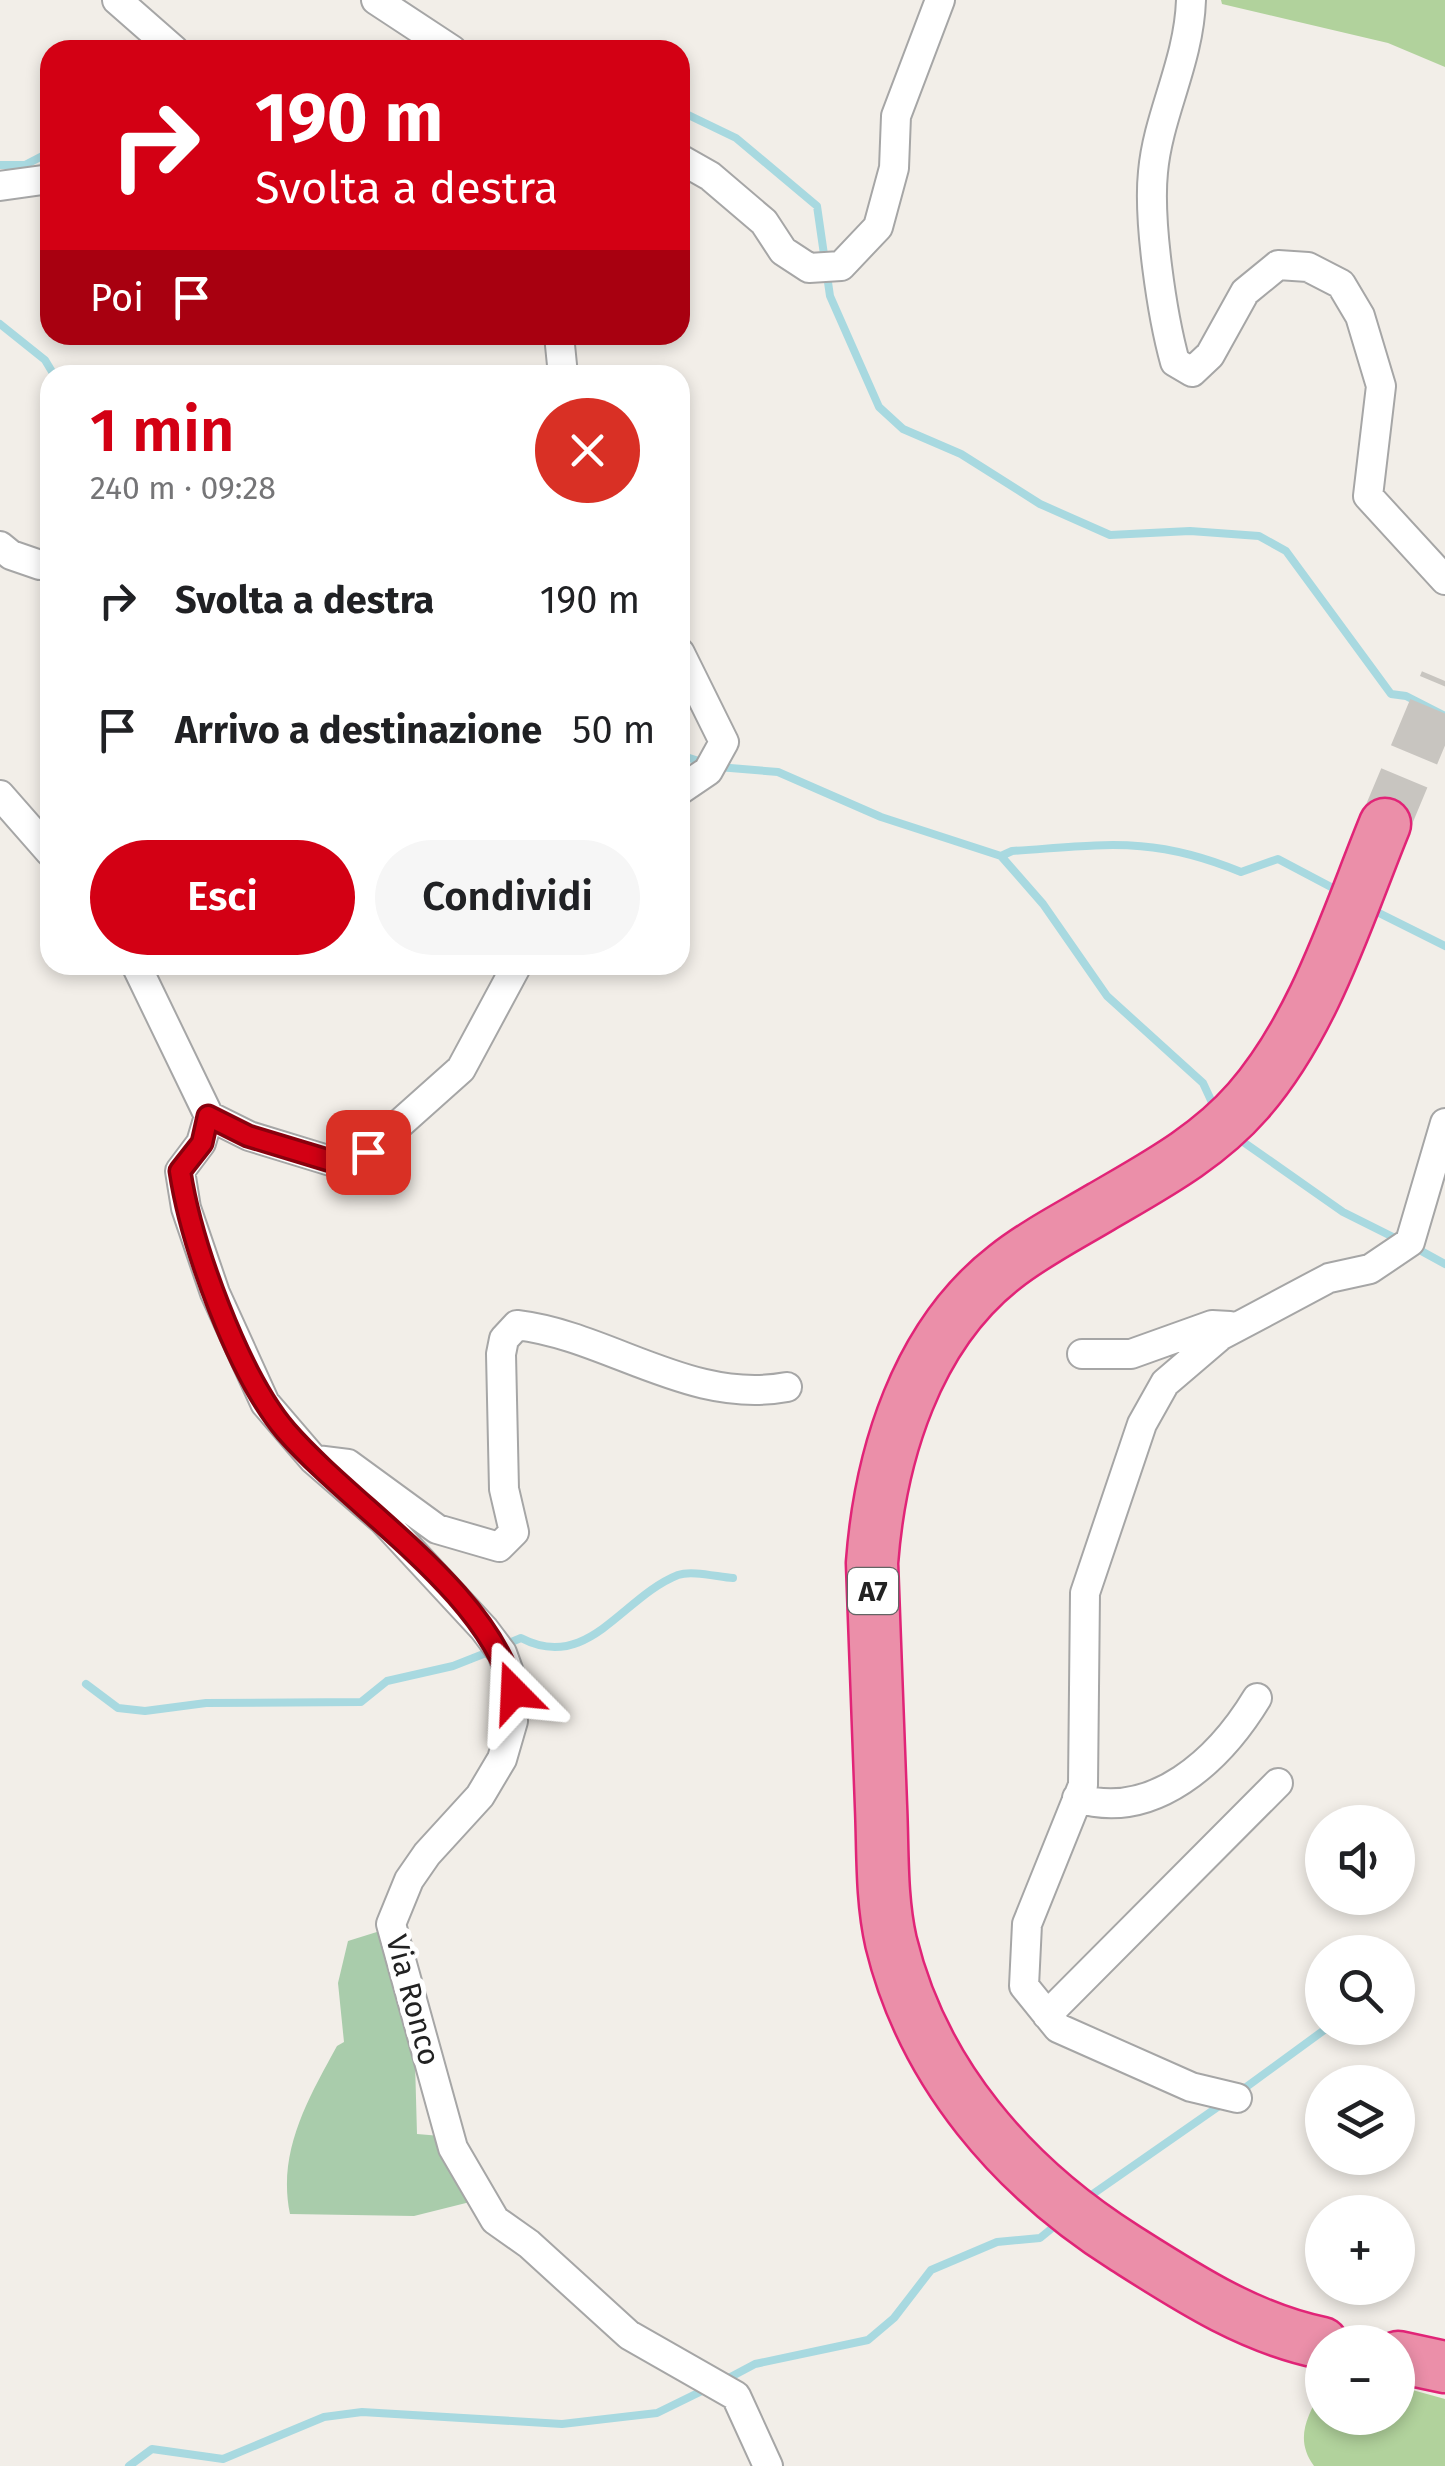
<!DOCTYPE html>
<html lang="it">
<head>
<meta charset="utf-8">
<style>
  body { margin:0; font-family:"Fira Sans",sans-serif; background:#f6f6f6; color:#202124; height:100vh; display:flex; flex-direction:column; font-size:38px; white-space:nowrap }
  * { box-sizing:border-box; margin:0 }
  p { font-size:32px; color:#757577 }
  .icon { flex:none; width:55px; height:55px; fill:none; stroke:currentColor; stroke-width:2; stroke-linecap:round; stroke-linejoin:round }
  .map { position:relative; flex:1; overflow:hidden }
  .panel { position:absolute; left:40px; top:365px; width:650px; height:610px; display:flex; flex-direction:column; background:#fff; border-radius:30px; box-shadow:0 5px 15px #0003 }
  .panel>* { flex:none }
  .guide { position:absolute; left:40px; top:40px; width:650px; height:305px; border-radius:30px; box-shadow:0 5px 15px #0003; background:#d30014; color:#fff; overflow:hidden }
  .fabs { position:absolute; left:1305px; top:1805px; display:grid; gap:20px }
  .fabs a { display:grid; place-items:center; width:110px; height:110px; border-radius:50%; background:#fff; box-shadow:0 5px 15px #0003; font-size:50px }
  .pin { position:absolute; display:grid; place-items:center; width:85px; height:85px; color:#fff; margin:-42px; border-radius:20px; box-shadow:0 5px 15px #0006 }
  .me { position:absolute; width:110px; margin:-55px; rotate:339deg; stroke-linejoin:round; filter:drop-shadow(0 0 8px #0008) }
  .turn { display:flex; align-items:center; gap:35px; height:210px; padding:0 50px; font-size:45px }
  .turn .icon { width:130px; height:130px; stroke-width:2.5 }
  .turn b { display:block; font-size:70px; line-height:85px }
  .then { display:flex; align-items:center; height:95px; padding:0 50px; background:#0003; gap:20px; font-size:38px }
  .round { display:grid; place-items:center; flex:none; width:105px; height:105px; border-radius:52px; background:#f6f6f6 }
  .overview { display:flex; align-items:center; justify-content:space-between; height:170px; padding:0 50px }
  h1 { font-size:60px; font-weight:600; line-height:75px; color:#d30014 }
  .primary-button { display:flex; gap:20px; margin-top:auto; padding:20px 50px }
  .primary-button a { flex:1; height:115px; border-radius:60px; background:#d30014; color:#fff; font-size:40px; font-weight:600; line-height:115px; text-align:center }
  .primary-button a+a { background:#f6f6f6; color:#202124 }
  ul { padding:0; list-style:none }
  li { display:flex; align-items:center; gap:30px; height:130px; padding:0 50px }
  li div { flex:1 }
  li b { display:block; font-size:38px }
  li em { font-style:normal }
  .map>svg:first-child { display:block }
  .forest { fill:#b1d29c }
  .cemetery { fill:#a9ccab }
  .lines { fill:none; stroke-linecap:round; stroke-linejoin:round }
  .stream { stroke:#a8d9e0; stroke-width:8 }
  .motorway-tunnel { stroke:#c8c5c0; stroke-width:50; stroke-dasharray:50 25; stroke-linecap:butt }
  .minor-casing { stroke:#a6a6a6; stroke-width:32 }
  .motorway-casing { stroke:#e12477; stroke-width:55 }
  .minor { stroke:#fff; stroke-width:28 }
  .motorway { stroke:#eb8fa9; stroke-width:50 }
  .route-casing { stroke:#89000d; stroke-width:25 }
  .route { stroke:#d30014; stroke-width:18 }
  .labels { text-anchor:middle; stroke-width:10; stroke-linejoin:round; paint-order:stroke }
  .shield { fill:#fff; stroke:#646464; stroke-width:2.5 }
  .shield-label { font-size:28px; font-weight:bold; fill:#222 }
  .street-label { font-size:30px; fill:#222; stroke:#fff }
</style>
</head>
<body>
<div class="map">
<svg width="1445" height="2466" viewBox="0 0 1445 2466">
  <rect width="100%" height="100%" fill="#f2eee8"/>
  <path class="forest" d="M 1221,0 L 1445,0 L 1445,67 L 1388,43 L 1222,4 Z
    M 1398,2386 L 1445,2399 L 1445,2466 L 1314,2466 C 1295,2440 1306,2418 1321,2392 L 1322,2418 L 1398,2418 Z"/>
  <path class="cemetery" d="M 380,1931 L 414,2026 L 417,2134 L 441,2136 L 470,2202 L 414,2216 L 290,2214 C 277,2152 308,2099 337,2046 L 344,2042 L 338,1983 L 348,1941 Z"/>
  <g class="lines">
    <path class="stream" d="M 680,111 L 736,138 L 817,206 L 830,296 L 879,407 L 903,429 L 961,454 L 1040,504 L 1110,535 L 1190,531 L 1259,536 L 1286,551 L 1391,694 L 1406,696 L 1445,716
      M 0,165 L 25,165 L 50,152
      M 0,324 L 45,360 L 54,375
      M 680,755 L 705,763
      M 718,767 L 778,772 L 881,817 L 1001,856 L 1043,904 L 1107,996 L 1203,1083 L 1216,1111
      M 1001,856 L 1012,851 C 1104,845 1152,835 1241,872 L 1278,859 L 1331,887
      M 1377,912 L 1445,946
      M 1239,1139 L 1343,1212 L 1401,1241
      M 1414,1247 L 1445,1264
      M 504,1645 L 521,1638 C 588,1673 622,1597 678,1575 C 692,1570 718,1577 733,1578
      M 86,1684 L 118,1708 L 145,1711 L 206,1703 L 361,1702 L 387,1681 L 453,1666 L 491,1651
      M 1238,2093 L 1327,2028
      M 1090,2196 L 1222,2104
      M 723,2381 L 755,2364 L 868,2340 L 894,2318 L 931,2270 L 997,2242 L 1040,2238 L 1051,2229
      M 129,2466 L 152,2449 L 223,2459 L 324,2417 L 362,2412 L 562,2424 L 657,2413 L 706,2389"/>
    <path class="motorway-tunnel" d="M 1385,824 L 1445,681"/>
    <defs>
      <path id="minor" d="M 117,0 L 174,50
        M 376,0 L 452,50
        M 1191,0 C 1189,62 1158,115 1153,172 C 1148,221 1162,315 1175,362 L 1192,372 L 1210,355 L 1245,292 L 1278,265 L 1308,267 L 1341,284 L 1360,316 L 1381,386 L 1368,496 L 1445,580
        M 680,159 L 710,176 L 764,222 L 783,251 L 809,268 L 841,266 L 878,227 L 894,168 L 896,116 L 940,0
        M 0,186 L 50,179
        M 559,335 L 563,375
        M 0,546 L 11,555 L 40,565
        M 680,653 L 724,742 L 708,771 L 680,790
        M 0,795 L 50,852
        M 136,965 L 209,1116 L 201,1143 L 180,1171 L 186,1208 L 215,1293 L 265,1403 L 314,1460 L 383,1520 L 484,1629 L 502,1653 L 510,1675 L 513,1721 L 502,1759 L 480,1796 L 427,1854 L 409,1880 L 391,1924 L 453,2148 L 495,2220 L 529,2244 L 629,2335 L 736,2396 L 768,2466
        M 209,1116 L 249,1136 L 334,1162 L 368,1152 L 461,1069 L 517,965
        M 1082,1354 L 1131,1354 L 1212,1325 L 1230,1326
        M 316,1460 L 348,1464 L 437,1529 L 499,1547 L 514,1532 L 504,1489 L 501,1354 L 504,1339 L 517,1325 C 609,1336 690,1405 787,1387
        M 1077,1798 C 1154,1822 1220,1759 1257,1698
        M 1047,2015 L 1278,1783
        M 1237,2098 L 1191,2087 L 1058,2028 L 1024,1986 L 1027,1924 L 1083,1785 L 1085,1593 L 1142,1424 L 1165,1383 L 1220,1336 L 1329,1278 L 1370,1269 L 1410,1242 L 1445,1123"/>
      <path id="motorway" d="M 1322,2343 C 1249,2328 1188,2288 1125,2248 C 1013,2177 923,2074 891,1942 C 881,1898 883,1851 881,1806 C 878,1725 875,1644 872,1563 C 880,1456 916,1336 1005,1267 C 1034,1244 1069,1226 1101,1207 C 1154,1176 1207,1148 1248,1101 C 1315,1024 1347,917 1385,824
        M 1398,2357 L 1445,2367"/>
    </defs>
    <use href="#minor" class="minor-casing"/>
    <use href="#motorway" class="motorway-casing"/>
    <use href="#minor" class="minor"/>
    <use href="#motorway" class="motorway"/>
  </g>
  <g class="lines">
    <defs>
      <path id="route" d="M 368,1152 L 334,1162 L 248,1136 L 208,1116 L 202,1143 L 180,1171 C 191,1244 238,1375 286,1431 C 354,1509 487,1590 514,1692"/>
    </defs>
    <use href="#route" class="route-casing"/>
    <use href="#route" class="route"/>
  </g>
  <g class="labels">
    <rect class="shield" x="848" y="1568" width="50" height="46" rx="8"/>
    <g class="shield-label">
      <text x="873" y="1601">A7</text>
    </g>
    <g class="street-label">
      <text transform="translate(413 2000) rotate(75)" y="10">Via Ronco</text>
    </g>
  </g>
</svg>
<div class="fabs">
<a><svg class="icon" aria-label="sound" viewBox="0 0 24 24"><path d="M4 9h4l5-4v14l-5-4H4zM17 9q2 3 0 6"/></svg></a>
<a><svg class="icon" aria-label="search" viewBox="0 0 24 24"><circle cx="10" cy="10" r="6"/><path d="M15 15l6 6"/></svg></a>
<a><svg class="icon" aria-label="layers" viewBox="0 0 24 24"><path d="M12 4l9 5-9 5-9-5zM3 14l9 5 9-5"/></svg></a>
<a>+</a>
<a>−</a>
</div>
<div class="pin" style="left:368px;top:1152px;background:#d93025"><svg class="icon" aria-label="arrive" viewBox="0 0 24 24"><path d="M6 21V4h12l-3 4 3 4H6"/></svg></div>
<svg class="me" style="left:514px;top:1692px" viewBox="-20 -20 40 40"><path d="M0-17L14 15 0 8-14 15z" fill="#d30014" stroke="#fff" stroke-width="4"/></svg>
<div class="guide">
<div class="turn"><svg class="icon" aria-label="right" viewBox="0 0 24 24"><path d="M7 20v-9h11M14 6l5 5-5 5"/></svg><div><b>190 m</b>Svolta a destra</div></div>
<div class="then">Poi<svg class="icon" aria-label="arrive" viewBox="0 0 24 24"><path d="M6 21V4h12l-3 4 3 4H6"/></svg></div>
</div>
<section class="panel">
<div class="overview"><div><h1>1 min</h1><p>240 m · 09:28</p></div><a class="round" style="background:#d93025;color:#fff"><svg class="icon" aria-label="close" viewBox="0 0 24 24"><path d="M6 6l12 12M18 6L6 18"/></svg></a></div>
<ul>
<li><svg class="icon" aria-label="right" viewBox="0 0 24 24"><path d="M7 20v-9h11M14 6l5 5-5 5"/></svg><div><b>Svolta a destra</b></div><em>190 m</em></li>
<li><svg class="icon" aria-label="arrive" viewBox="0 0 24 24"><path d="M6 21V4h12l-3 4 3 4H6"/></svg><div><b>Arrivo a destinazione</b></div><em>50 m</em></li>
</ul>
<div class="primary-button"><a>Esci</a><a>Condividi</a></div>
</section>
</div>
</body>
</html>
